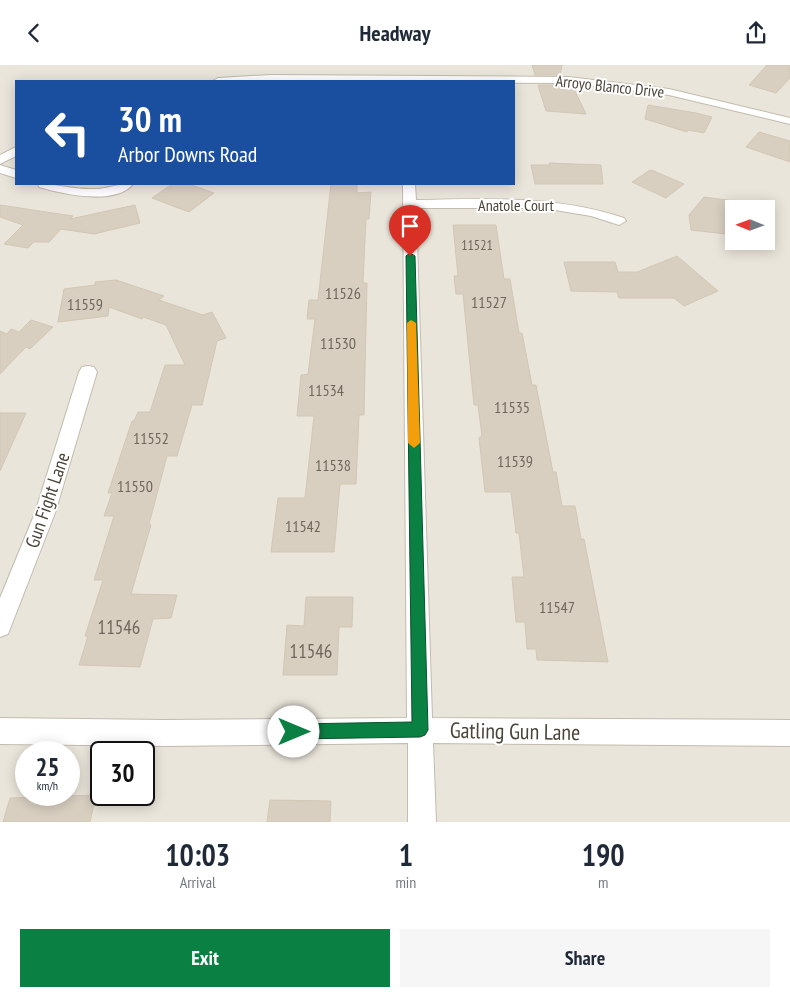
<!DOCTYPE html>
<html lang="en">
<head>
<meta charset="utf-8">
<style>
  body { margin:0; font-family:"PT Sans Narrow",sans-serif; background:#f6f6f7; color:#1f2937; height:100vh; display:flex; flex-direction:column; font-size:19px; white-space:nowrap }
  * { box-sizing:border-box; margin:0 }
  p { font-size:16px; color:#747a83 }
  .icon { flex:none; width:28px; height:28px; fill:none; stroke:currentColor; stroke-width:2; stroke-linecap:round; stroke-linejoin:round }
  .map { position:relative; height:757px; overflow:hidden }
  .side { display:flex; flex-direction:column; background:#fff; flex:1 }
  .side>* { flex:none }
  .banner { position:absolute; left:15px; top:15px; width:500px; height:105px; border-radius:0px; box-shadow:0 2px 12px #0003; background:#1a4fa0; color:#fff; overflow:hidden }
  .needle { width:32px; rotate:271deg }
  .fabs { position:absolute; left:725px; top:135px; display:grid; gap:10px }
  .fabs a { display:grid; place-items:center; width:50px; height:50px; border-radius:0px; background:#fff; box-shadow:0 2px 12px #0003; font-size:25px }
  .speed { position:absolute; left:15px; top:676px; display:flex; gap:10px; font-size:25px; font-weight:700; text-align:center }
  .speed>* { display:grid; place-content:center; width:65px; height:65px; border-radius:50%; background:#fff; box-shadow:0 2px 12px #0003; line-height:1 }
  .speed small { font-size:12px; font-weight:400 }
  .speed .limit { border:2px solid #111; border-radius:8px; background:#fff; color:#111 }
  .pin { position:absolute; display:grid; place-items:center; width:42px; height:42px; color:#fff; margin:-51px -21px; border-radius:50% 50% 50% 0; rotate:-45deg; box-shadow:0 0 5px #0007 }
  .pin .icon { rotate:45deg }
  .me { position:absolute; width:55px; margin:-28px; rotate:90deg; stroke-linejoin:round; filter:drop-shadow(0 0 4px #0008) }
  .turn { display:flex; align-items:center; gap:18px; height:105px; padding:0 20px; font-size:22px }
  .turn .icon { width:65px; height:65px; stroke-width:2.5 }
  .turn b { display:block; font-size:35px; line-height:42px }
  .eta { display:flex; justify-content:space-evenly; align-items:center; height:85px; text-align:center }
  .eta b { font-size:30px; font-weight:600; line-height:35px }
  .action { display:flex; gap:10px; margin-top:auto; padding:10px 20px }
  .action a { flex:1; height:58px; border-radius:0px; background:#0b8043; color:#fff; font-size:20px; font-weight:600; line-height:58px; text-align:center }
  .action a+a { background:#f6f6f7; color:#1f2937 }
  header { display:flex; justify-content:space-between; align-items:center; height:65px; padding:0 20px; background:#fff; font-size:22px; font-weight:600 }
  .map>svg:first-child { display:block }
  .residential { fill:#eae5da; fill-rule:evenodd }
  .building { fill:#d8cfc1; stroke:#d3c7b4 }
  .lines { fill:none; stroke-linecap:round; stroke-linejoin:round }
  .minor-casing { stroke:#c2bbae; stroke-width:2 }
  .minor { fill:#fff; fill-rule:evenodd }
  .route { fill:#0b8043; stroke:#07532c }
  .slow { fill:#f59e0b }
  .labels { text-anchor:middle; stroke-width:4; stroke-linejoin:round; paint-order:stroke }
  .far-number-label { font-size:14px; fill:#6e675b }
  .far-street-label { font-size:16px; fill:#4b4439; stroke:#fff }
  .number-label { font-size:16px; fill:#6e675b }
  .street-label { font-size:19px; fill:#4b4439; stroke:#fff }
  .near-number-label { font-size:19px; fill:#6e675b }
  .near-street-label { font-size:22px; fill:#4b4439; stroke:#fff }
</style>
</head>
<body>
<header><svg class="icon" aria-label="back" viewBox="0 0 24 24"><path d="M15 5l-7 7 7 7"/></svg>Headway<svg class="icon" aria-label="share" viewBox="0 0 24 24"><path d="M12 15V3M7 8l5-5 5 5M5 13v7h14v-7"/></svg></header>
<div class="map">
<svg width="790" height="757" viewBox="0 0 790 757">
  <rect width="100%" height="100%" fill="#f6f3ec"/>
  <path class="residential" d="M 0,0 L 790,0 L 790,757 L 0,757 ZM 16,16 L 514,16 L 514,119 L 16,119 ZM 734,144 L 766,144 L 766,176 L 734,176 ZM 26,688 L 69,688 L 69,730 L 26,730 ZM 101,688 L 144,688 L 144,730 L 101,730 Z"/>
  <path class="building" d="M 532,0 L 562,0 L 560,10 L 535,10 Z
    M 767,0 L 790,0 L 790,13 L 776,28 L 749,20 Z
    M 538,20 L 572,20 L 586,49 L 546,46 Z
    M 648,40 L 696,48 L 712,52 L 704,68 L 688,65 L 687,67 L 645,54 Z
    M 759,67 L 790,76 L 790,97 L 746,82 Z
    M 549,98 L 601,100 L 603,119 L 535,119 L 531,100 L 550,100 Z
    M 650,105 L 654,106 L 684,119 L 666,133 L 632,117 Z
    M 172,119 L 189,119 L 214,128 L 189,147 L 152,133 Z
    M 331,119 L 357,119 L 357,128 L 371,127 L 369,154 L 366,154 L 363,218 L 367,218 L 364,350 L 359,350 L 356,419 L 340,419 L 334,487 L 271,487 L 278,433 L 305,433 L 314,351 L 297,351 L 301,310 L 308,309 L 315,254 L 307,254 L 309,235 L 318,235 L 319,226 Z
    M 704,132 L 734,136 L 734,170 L 691,165 L 689,150 Z
    M 0,140 L 73,151 L 70,154 L 135,140 L 140,158 L 94,169 L 61,164 L 49,177 L 34,177 L 28,183 L 4,179 L 23,160 L 0,152 Z
    M 453,160 L 496,160 L 504,214 L 510,214 L 519,268 L 522,268 L 532,320 L 536,320 L 553,407 L 556,407 L 562,441 L 575,441 L 581,474 L 584,474 L 608,597 L 537,595 L 536,584 L 527,584 L 525,557 L 516,557 L 512,512 L 524,512 L 519,468 L 516,468 L 511,427 L 485,427 L 479,373 L 482,371 L 478,340 L 474,340 L 463,229 L 456,229 L 454,211 L 458,211 Z
    M 677,191 L 718,226 L 684,241 L 674,233 L 619,233 L 617,227 L 571,226 L 564,197 L 615,197 L 618,207 L 637,207 Z
    M 116,215 L 164,231 L 159,235 L 203,250 L 212,247 L 226,273 L 217,276 L 202,340 L 192,340 L 177,391 L 167,391 L 149,459 L 151,460 L 131,529 L 177,530 L 171,553 L 153,554 L 140,602 L 79,600 L 88,571 L 85,571 L 103,515 L 94,515 L 114,451 L 104,451 L 112,428 L 108,428 L 132,356 L 134,356 L 138,347 L 150,347 L 165,300 L 185,300 L 166,260 L 143,252 L 142,254 L 109,242 L 108,251 L 58,257 L 64,224 L 95,220 L 95,217 Z
    M 31,255 L 53,262 L 30,284 L 26,282 L 0,309 L 0,266 L 7,269 L 11,264 L 19,267 Z
    M 0,348 L 26,348 L 0,406 Z
    M 306,532 L 353,532 L 352,562 L 339,562 L 337,610 L 283,610 L 287,560 L 304,561 Z
    M 96,730 L 90,757 L 3,757 L 10,733 Z
    M 270,735 L 331,736 L 330,757 L 267,757 Z"/>
  <g class="lines">
    <defs>
      <path id="minor" d="M 271,10 L 568,12 L 669,24 L 790,53 L 790,59 L 669,30 L 568,18 L 213,16 L 218,13 Z
        M 16,82 L 16,91 L 0,99 L 0,90 Z
        M 0,100 L 16,105 L 16,113 L 0,108 Z
        M 38,119 C 57,119 75,125 94,124 C 108,124 119,118 133,119 C 115,141 63,129 39,122 Z
        M 403,119 L 415,119 L 416,135 C 487,134 556,130 624,153 L 626,156 L 619,160 L 591,151 L 543,143 L 416,143 L 432,653 L 790,655 L 790,681 L 433,678 L 436,757 L 408,757 L 408,678 L 165,681 L 0,679 L 0,653 L 165,655 L 407,653 Z
        M 88,301 L 94,302 L 97,307 L 55,448 L 8,569 L 0,572 L 0,533 L 35,448 L 79,307 L 82,302 Z"/>
    </defs>
    <use href="#minor" class="minor-casing"/>
    <use href="#minor" class="minor"/>
  </g>
  <path class="route" d="M 410,188 L 415,191 L 428,665 L 425,670 L 420,672 L 294,674 L 289,672 L 287,667 L 289,661 L 294,659 L 412,657 L 406,191 Z"/>
  <path class="slow" d="M 411,255 L 416,258 L 420,378 L 414,383 L 408,378 L 407,258 Z"/>
  <g class="labels">
    <g class="far-number-label">
      <text x="477" y="185">11521</text>
    </g>
    <g class="far-street-label">
      <text transform="translate(610 21) rotate(6)" y="6">Arroyo Blanco Drive</text>
      <text x="516" y="146">Anatole Court</text>
    </g>
    <g class="number-label">
      <text x="343" y="234">11526</text>
      <text x="489" y="243">11527</text>
      <text x="85" y="245">11559</text>
      <text x="338" y="284">11530</text>
      <text x="326" y="331">11534</text>
      <text x="512" y="348">11535</text>
      <text x="151" y="379">11552</text>
      <text x="515" y="402">11539</text>
      <text x="333" y="406">11538</text>
      <text x="135" y="427">11550</text>
      <text x="303" y="467">11542</text>
      <text x="557" y="548">11547</text>
    </g>
    <g class="street-label">
      <text transform="translate(47 435) rotate(-71)" y="7">Gun Fight Lane</text>
    </g>
    <g class="near-number-label">
      <text x="119" y="569">11546</text>
      <text x="311" y="593">11546</text>
    </g>
    <g class="near-street-label">
      <text transform="translate(515 666) rotate(1)" y="8">Gatling Gun Lane</text>
    </g>
  </g>
</svg>
<div class="fabs">
<a><svg class="needle" viewBox="-14 -14 28 28"><path d="M0-13l5 13h-10z" fill="#e53935"/><path d="M0 13l5-13h-10z" fill="#747a83"/></svg></a>
</div>
<div class="speed"><div>25<small>km/h</small></div><div class="limit">30</div></div>
<div class="pin" style="left:410px;top:191px;background:#d93025"><svg class="icon" aria-label="arrive" viewBox="0 0 24 24"><path d="M6 21V4h12l-3 4 3 4H6"/></svg></div>
<svg class="me" style="left:294px;top:667px" viewBox="-20 -20 40 40"><circle r="19" fill="#fff"/><path d="M0-13L10 11 0 6-10 11z" fill="#0b8043"/></svg>
<div class="banner">
<div class="turn"><svg class="icon" aria-label="left" viewBox="0 0 24 24"><path d="M17 20v-9H6M10 6l-5 5 5 5"/></svg><div><b>30 m</b>Arbor Downs Road</div></div>
</div>
</div>
<section class="side">
<div class="eta">
<div><b>10:03</b><p>Arrival</p></div>
<div><b>1</b><p>min</p></div>
<div><b>190</b><p>m</p></div>
</div>
<div class="action"><a>Exit</a><a>Share</a></div>
</section>
</body>
</html>
